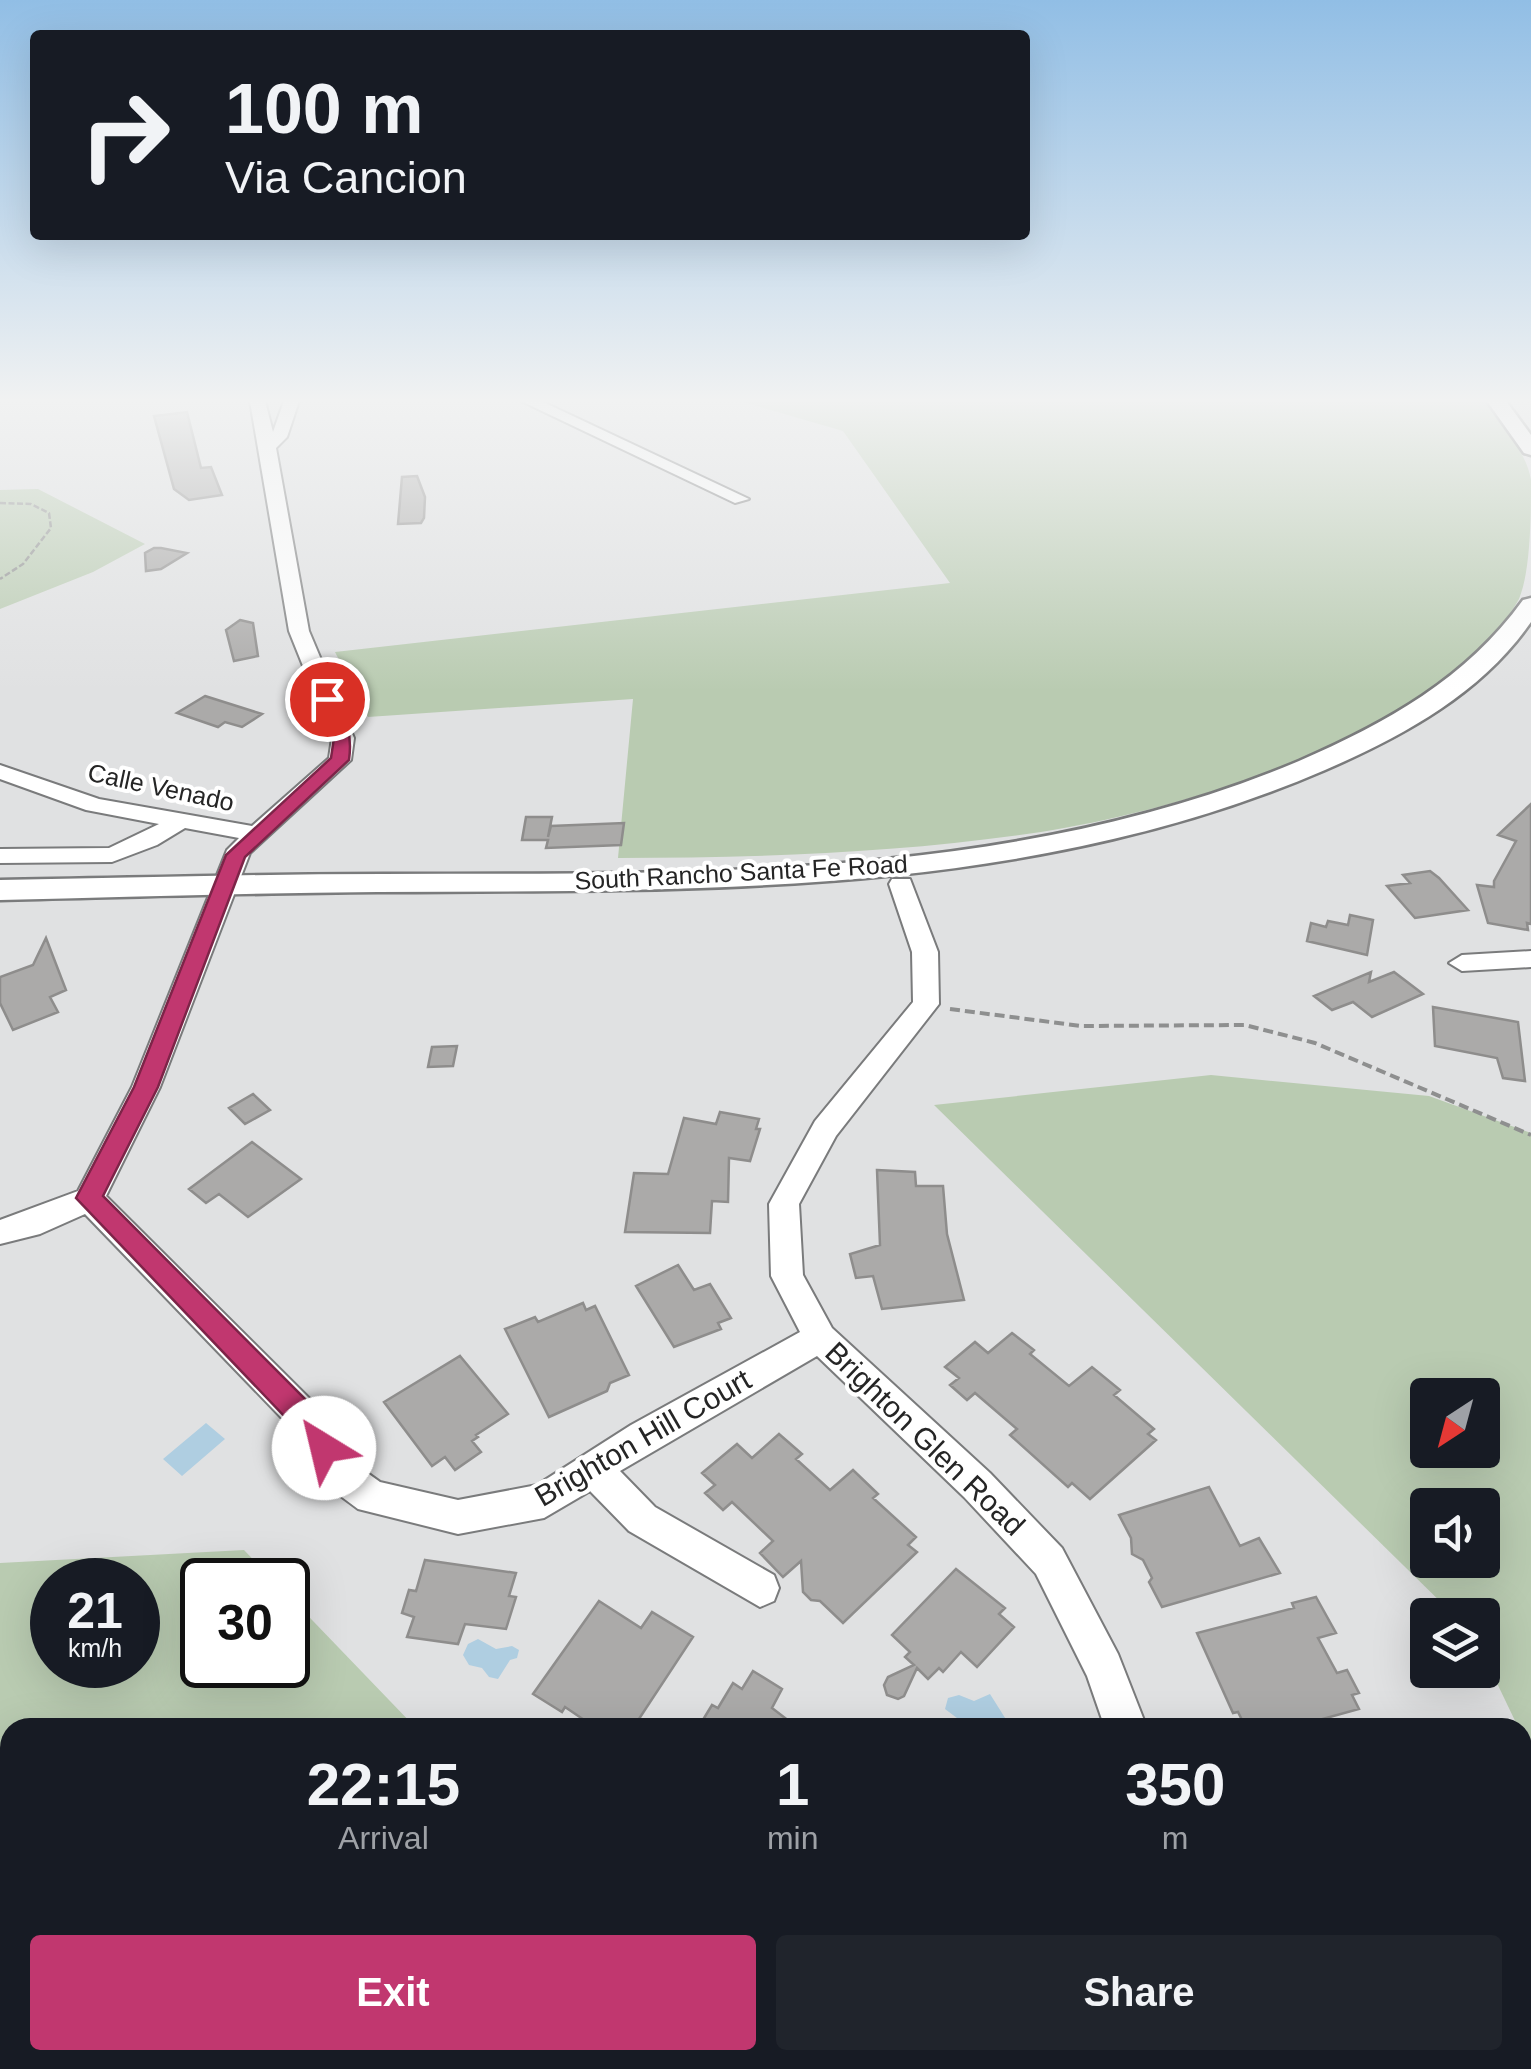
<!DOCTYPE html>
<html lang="en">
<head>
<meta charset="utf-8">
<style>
  body { margin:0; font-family:Helvetica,sans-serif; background:#20242c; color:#f1f3f6; height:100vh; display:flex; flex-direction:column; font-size:38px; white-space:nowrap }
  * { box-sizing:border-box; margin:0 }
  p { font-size:32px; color:#9ea1a6 }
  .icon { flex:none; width:55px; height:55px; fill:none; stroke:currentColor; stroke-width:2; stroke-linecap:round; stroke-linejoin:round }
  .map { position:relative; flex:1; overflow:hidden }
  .sheet { position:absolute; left:0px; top:1718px; width:1532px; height:352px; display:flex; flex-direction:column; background:#171b24; border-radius:30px 30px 0 0; box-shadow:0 10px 40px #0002 }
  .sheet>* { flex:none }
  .guide { position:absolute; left:30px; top:30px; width:1000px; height:210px; border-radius:10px; box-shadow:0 10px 40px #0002; background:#171b24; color:#f1f3f6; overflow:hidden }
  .needle { width:65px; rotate:216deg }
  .buttons { position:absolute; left:1410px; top:1378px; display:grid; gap:20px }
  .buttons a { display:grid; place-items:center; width:90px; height:90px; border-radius:10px; background:#171b24; box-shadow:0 10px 40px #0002; font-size:50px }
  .speed { position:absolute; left:30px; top:1558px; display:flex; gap:20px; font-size:50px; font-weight:700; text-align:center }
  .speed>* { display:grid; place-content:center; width:130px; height:130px; border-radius:50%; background:#171b24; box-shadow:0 10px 40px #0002; line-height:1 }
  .speed small { font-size:25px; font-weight:400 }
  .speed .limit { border:5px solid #111; border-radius:15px; background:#fff; color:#111 }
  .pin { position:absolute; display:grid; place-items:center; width:85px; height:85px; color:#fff; margin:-42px; border:5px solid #fff; border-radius:50%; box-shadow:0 2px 10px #0007 }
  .me { position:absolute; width:110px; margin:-55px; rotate:324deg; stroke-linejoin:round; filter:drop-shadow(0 0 8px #0008) }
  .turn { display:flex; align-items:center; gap:35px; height:210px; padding:0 30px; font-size:45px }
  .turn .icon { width:130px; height:130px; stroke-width:2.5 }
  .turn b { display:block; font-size:70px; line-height:85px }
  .eta { display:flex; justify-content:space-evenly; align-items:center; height:170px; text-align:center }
  .eta b { font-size:60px; font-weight:700; line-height:70px }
  .button { display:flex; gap:20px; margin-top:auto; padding:20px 30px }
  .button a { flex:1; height:115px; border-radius:10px; background:#c1376f; color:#fff; font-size:40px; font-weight:700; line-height:115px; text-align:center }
  .button a+a { background:#20242c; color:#f1f3f6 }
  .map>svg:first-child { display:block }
  .green { fill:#b9cbb1; fill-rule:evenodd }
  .water { fill:#afcee1 }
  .building { fill:#abaaa9; stroke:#8e8d8c; stroke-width:2.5 }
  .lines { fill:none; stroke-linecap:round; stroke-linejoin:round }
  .minor-casing { stroke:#7a7b7c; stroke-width:4 }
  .major-casing { stroke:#7a7b7c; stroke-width:5 }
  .path-far1 { stroke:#8e8f8f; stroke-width:2.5; stroke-dasharray:6 2.5; stroke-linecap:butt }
  .path { stroke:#8e8f8f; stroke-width:4; stroke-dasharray:10 5; stroke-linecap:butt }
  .minor { fill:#fff; fill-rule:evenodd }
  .major { fill:#fff; fill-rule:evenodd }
  .route { fill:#c1376f; stroke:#7d2448; stroke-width:2.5 }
  .labels { text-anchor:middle; stroke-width:8; stroke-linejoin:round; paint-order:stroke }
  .street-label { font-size:25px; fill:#252525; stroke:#fff }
  .near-street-label { font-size:30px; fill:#252525; stroke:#fff }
</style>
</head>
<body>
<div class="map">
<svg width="1531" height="2069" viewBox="0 0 1531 2069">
  <rect width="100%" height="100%" fill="#e0e1e2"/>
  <path class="green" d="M 740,401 L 1486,401 C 1502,425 1526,451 1531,480 C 1531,512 1531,570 1519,599 C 1445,733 1183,810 1041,832 C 901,853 759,858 618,858 L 633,699 L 368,717 L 335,652 L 950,583 L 843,431 Z
    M 38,489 L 145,544 L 93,572 L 0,609 L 0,490 Z
    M 1211,1075 L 1429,1096 L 1531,1133 L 1531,1753 L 1522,1728 L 1518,1727 L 1483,1654 L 1482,1615 L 1454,1615 L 934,1105 ZM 1428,1395 L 1482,1395 L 1482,1450 L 1428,1450 ZM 1428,1505 L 1482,1505 L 1482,1560 L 1428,1560 Z
    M 244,1550 L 273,1580 L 202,1580 L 202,1665 L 288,1665 L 288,1595 L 415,1727 L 10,1728 L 10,2060 L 752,2060 L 761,2069 L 0,2069 L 0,1563 ZM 52,1580 L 138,1580 L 138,1665 L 52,1665 Z"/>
  <path class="water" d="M 206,1423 L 225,1439 L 182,1476 L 163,1459 Z
    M 478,1639 L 496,1649 L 512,1646 L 519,1650 L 517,1658 L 510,1660 L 498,1679 L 489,1677 L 482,1668 L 469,1665 L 463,1655 L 468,1644 Z
    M 990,1694 L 1007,1721 L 1006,1727 L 969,1727 L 945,1709 L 948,1698 L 959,1695 L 974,1701 Z"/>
  <path class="building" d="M 187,412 L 201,468 L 211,467 L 222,495 L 189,500 L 174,489 L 154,416 Z
    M 417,476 L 425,497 L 424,518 L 421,523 L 398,524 L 402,477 Z
    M 154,548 L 161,548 L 187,553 L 161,569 L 146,571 L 145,553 Z
    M 240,620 L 253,623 L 258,656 L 234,661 L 226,630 Z
    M 205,696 L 262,714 L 242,727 L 225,722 L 218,727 L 177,713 Z
    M 1531,804 L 1531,924 L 1527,923 L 1528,930 L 1488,923 L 1477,885 L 1494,887 L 1494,881 L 1516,841 L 1498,835 Z
    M 526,817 L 552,817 L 548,837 L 551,826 L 624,823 L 621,845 L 546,848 L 548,840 L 522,840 Z
    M 1430,871 L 1439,878 L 1468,910 L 1415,918 L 1387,886 L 1410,883 L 1403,875 Z
    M 1350,915 L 1373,920 L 1367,955 L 1307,941 L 1311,923 L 1326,927 L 1328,921 L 1348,925 Z
    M 46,938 L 66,990 L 50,997 L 58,1012 L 13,1030 L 0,1003 L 0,977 L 33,965 Z
    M 1371,972 L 1369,982 L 1394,972 L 1423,994 L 1372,1017 L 1353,1002 L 1332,1010 L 1314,996 Z
    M 1433,1007 L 1518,1022 L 1525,1081 L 1503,1078 L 1497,1058 L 1435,1046 Z
    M 457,1046 L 453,1066 L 428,1067 L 432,1047 Z
    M 253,1094 L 270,1110 L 245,1124 L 229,1108 Z
    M 720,1112 L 759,1119 L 756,1129 L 760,1129 L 750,1161 L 729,1158 L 728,1202 L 712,1201 L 710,1233 L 625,1232 L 634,1173 L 668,1174 L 684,1118 L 716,1124 Z
    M 252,1142 L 301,1179 L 248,1217 L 219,1194 L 206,1203 L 189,1189 Z
    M 877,1170 L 915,1172 L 916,1186 L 943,1186 L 947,1234 L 964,1300 L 882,1309 L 873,1276 L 856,1278 L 850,1254 L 880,1245 Z
    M 678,1265 L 694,1290 L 710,1284 L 731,1318 L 718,1323 L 721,1329 L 674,1347 L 636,1286 Z
    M 583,1303 L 586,1310 L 595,1306 L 629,1375 L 610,1383 L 607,1391 L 549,1417 L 505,1329 L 535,1317 L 538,1322 Z
    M 1012,1333 L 1034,1350 L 1030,1354 L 1069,1386 L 1092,1367 L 1120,1390 L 1114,1395 L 1154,1429 L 1148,1434 L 1156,1440 L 1090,1499 L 1072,1483 L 1068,1487 L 1010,1435 L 1017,1429 L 975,1393 L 967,1400 L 950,1385 L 959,1378 L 945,1367 L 975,1342 L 988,1353 Z
    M 460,1356 L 508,1414 L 476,1435 L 478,1437 L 472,1441 L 481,1452 L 455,1470 L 445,1457 L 432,1466 L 384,1402 Z
    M 779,1434 L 802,1454 L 796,1459 L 830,1490 L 853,1470 L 878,1494 L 873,1498 L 916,1537 L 908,1545 L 917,1552 L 843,1623 L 820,1601 L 811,1600 L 803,1592 L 801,1561 L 783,1577 L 760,1553 L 773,1541 L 732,1502 L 723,1510 L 705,1493 L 715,1485 L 702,1473 L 737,1444 L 752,1458 Z
    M 1209,1487 L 1240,1546 L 1259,1538 L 1280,1573 L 1162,1607 L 1149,1582 L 1152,1578 L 1143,1560 L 1132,1554 L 1131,1538 L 1119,1515 Z
    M 425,1560 L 516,1573 L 509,1596 L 516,1597 L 506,1629 L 465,1624 L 458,1644 L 407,1637 L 414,1617 L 402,1613 L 409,1590 L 416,1591 Z
    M 956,1569 L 1005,1608 L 999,1614 L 1014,1627 L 977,1667 L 961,1652 L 943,1672 L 939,1668 L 928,1679 L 917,1668 L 904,1696 L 898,1699 L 887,1695 L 884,1685 L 888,1677 L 914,1665 L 905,1657 L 910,1652 L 892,1635 Z
    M 1316,1597 L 1336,1633 L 1318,1638 L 1337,1673 L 1347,1670 L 1359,1693 L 1352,1695 L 1359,1709 L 1290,1728 L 1246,1728 L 1238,1712 L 1233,1713 L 1197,1633 L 1294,1608 L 1292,1603 Z
    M 599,1601 L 641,1628 L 652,1612 L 693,1637 L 633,1728 L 596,1728 L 565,1707 L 562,1712 L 533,1694 Z
    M 753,1671 L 782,1689 L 772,1708 L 798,1728 L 698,1728 L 712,1705 L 718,1708 L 733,1683 L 742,1689 Z"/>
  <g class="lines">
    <defs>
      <path id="minor" d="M 250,401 L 265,401 L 273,432 L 284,401 L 299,401 L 287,437 L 276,448 L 309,631 L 354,738 L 351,760 L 250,853 L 160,1087 L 106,1196 L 329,1418 L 345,1457 L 380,1482 L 458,1500 L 537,1485 L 631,1425 L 800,1332 L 771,1276 L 769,1204 L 815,1121 L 913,1002 L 912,952 L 889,884 L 892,879 L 910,879 L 938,952 L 939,1004 L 836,1136 L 799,1204 L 803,1275 L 832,1328 L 990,1473 L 1062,1548 L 1118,1654 L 1147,1728 L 1105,1728 L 1087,1676 L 1036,1574 L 964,1497 L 817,1356 L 620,1471 L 655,1507 L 774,1575 L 779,1588 L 774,1601 L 760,1607 L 629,1531 L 590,1491 L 544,1518 L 458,1534 L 358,1509 L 319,1480 L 302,1439 L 85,1214 L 40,1234 L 0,1244 L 0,1220 L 78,1191 L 132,1087 L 227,850 L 239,838 L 185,828 L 157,845 L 112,862 L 0,863 L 0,849 L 109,848 L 159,824 L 86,810 L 0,779 L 0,765 L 99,799 L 252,826 L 329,758 L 332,738 L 289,631 Z
        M 521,401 L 541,401 L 749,499 L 735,503 Z
        M 1531,951 L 1531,967 L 1462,971 L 1449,963 L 1462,955 Z"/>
      <path id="major" d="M 1487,401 L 1506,401 L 1531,435 L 1531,455 L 1524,453 Z
        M 1531,598 L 1531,622 C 1481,694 1403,736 1325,770 C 1026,899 696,890 377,892 C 251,893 126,897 0,900 L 0,880 C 128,878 256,874 384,874 C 690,873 1012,882 1299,761 C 1386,723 1466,679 1523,600 Z"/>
    </defs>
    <use href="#minor" class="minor-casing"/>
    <use href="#major" class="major-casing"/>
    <path class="path-far1" d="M 0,503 L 31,504 L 49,513 L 51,528 L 23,564 L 0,579"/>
    <path class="path" d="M 950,1009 L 1081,1026 L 1245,1025 L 1315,1043 L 1531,1135"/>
    <use href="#minor" class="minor"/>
    <use href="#major" class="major"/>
  </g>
  <linearGradient id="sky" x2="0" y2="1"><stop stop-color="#91bee5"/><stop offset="0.58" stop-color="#f1f2f2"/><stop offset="1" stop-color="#f1f2f2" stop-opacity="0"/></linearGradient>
  <rect width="1531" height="691" fill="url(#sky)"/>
  <path class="route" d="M 327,694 C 348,705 352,739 349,760 L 245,857 L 158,1087 L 103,1196 L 326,1420 L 339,1448 L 334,1458 L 324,1462 L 314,1458 L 305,1438 L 76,1198 L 134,1087 L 226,855 L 331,758 L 334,738 L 319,699 Z"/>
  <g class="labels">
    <g class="street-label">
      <text transform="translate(161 787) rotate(12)" y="9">Calle Venado</text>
      <text transform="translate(741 872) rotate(-3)" y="9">South Rancho Santa Fe Road</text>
    </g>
    <g class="near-street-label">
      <text transform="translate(643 1438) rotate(-30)" y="10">Brighton Hill Court</text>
      <text transform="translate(925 1439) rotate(44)" y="10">Brighton Glen Road</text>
    </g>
  </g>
</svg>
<div class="buttons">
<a><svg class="needle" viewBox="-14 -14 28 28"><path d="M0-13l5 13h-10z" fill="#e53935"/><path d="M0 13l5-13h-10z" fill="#9ea1a6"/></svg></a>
<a><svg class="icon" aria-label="sound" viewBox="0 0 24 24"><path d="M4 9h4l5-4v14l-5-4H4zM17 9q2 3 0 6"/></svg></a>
<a><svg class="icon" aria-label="layers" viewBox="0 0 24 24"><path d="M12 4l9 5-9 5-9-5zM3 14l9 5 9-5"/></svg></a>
</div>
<div class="speed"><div>21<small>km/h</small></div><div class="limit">30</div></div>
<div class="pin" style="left:327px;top:699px;background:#d93025"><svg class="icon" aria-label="arrive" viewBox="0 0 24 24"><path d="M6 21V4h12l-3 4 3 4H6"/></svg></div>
<svg class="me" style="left:324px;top:1448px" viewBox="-20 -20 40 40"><circle r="19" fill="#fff"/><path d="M0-13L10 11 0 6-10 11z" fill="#c1376f"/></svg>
<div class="guide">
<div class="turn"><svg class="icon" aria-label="right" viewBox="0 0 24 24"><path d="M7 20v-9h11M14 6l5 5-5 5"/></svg><div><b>100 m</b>Via Cancion</div></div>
</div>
<section class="sheet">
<div class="eta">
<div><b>22:15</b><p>Arrival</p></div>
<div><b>1</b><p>min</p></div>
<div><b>350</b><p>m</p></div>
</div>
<div class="button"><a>Exit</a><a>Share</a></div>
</section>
</div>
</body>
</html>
